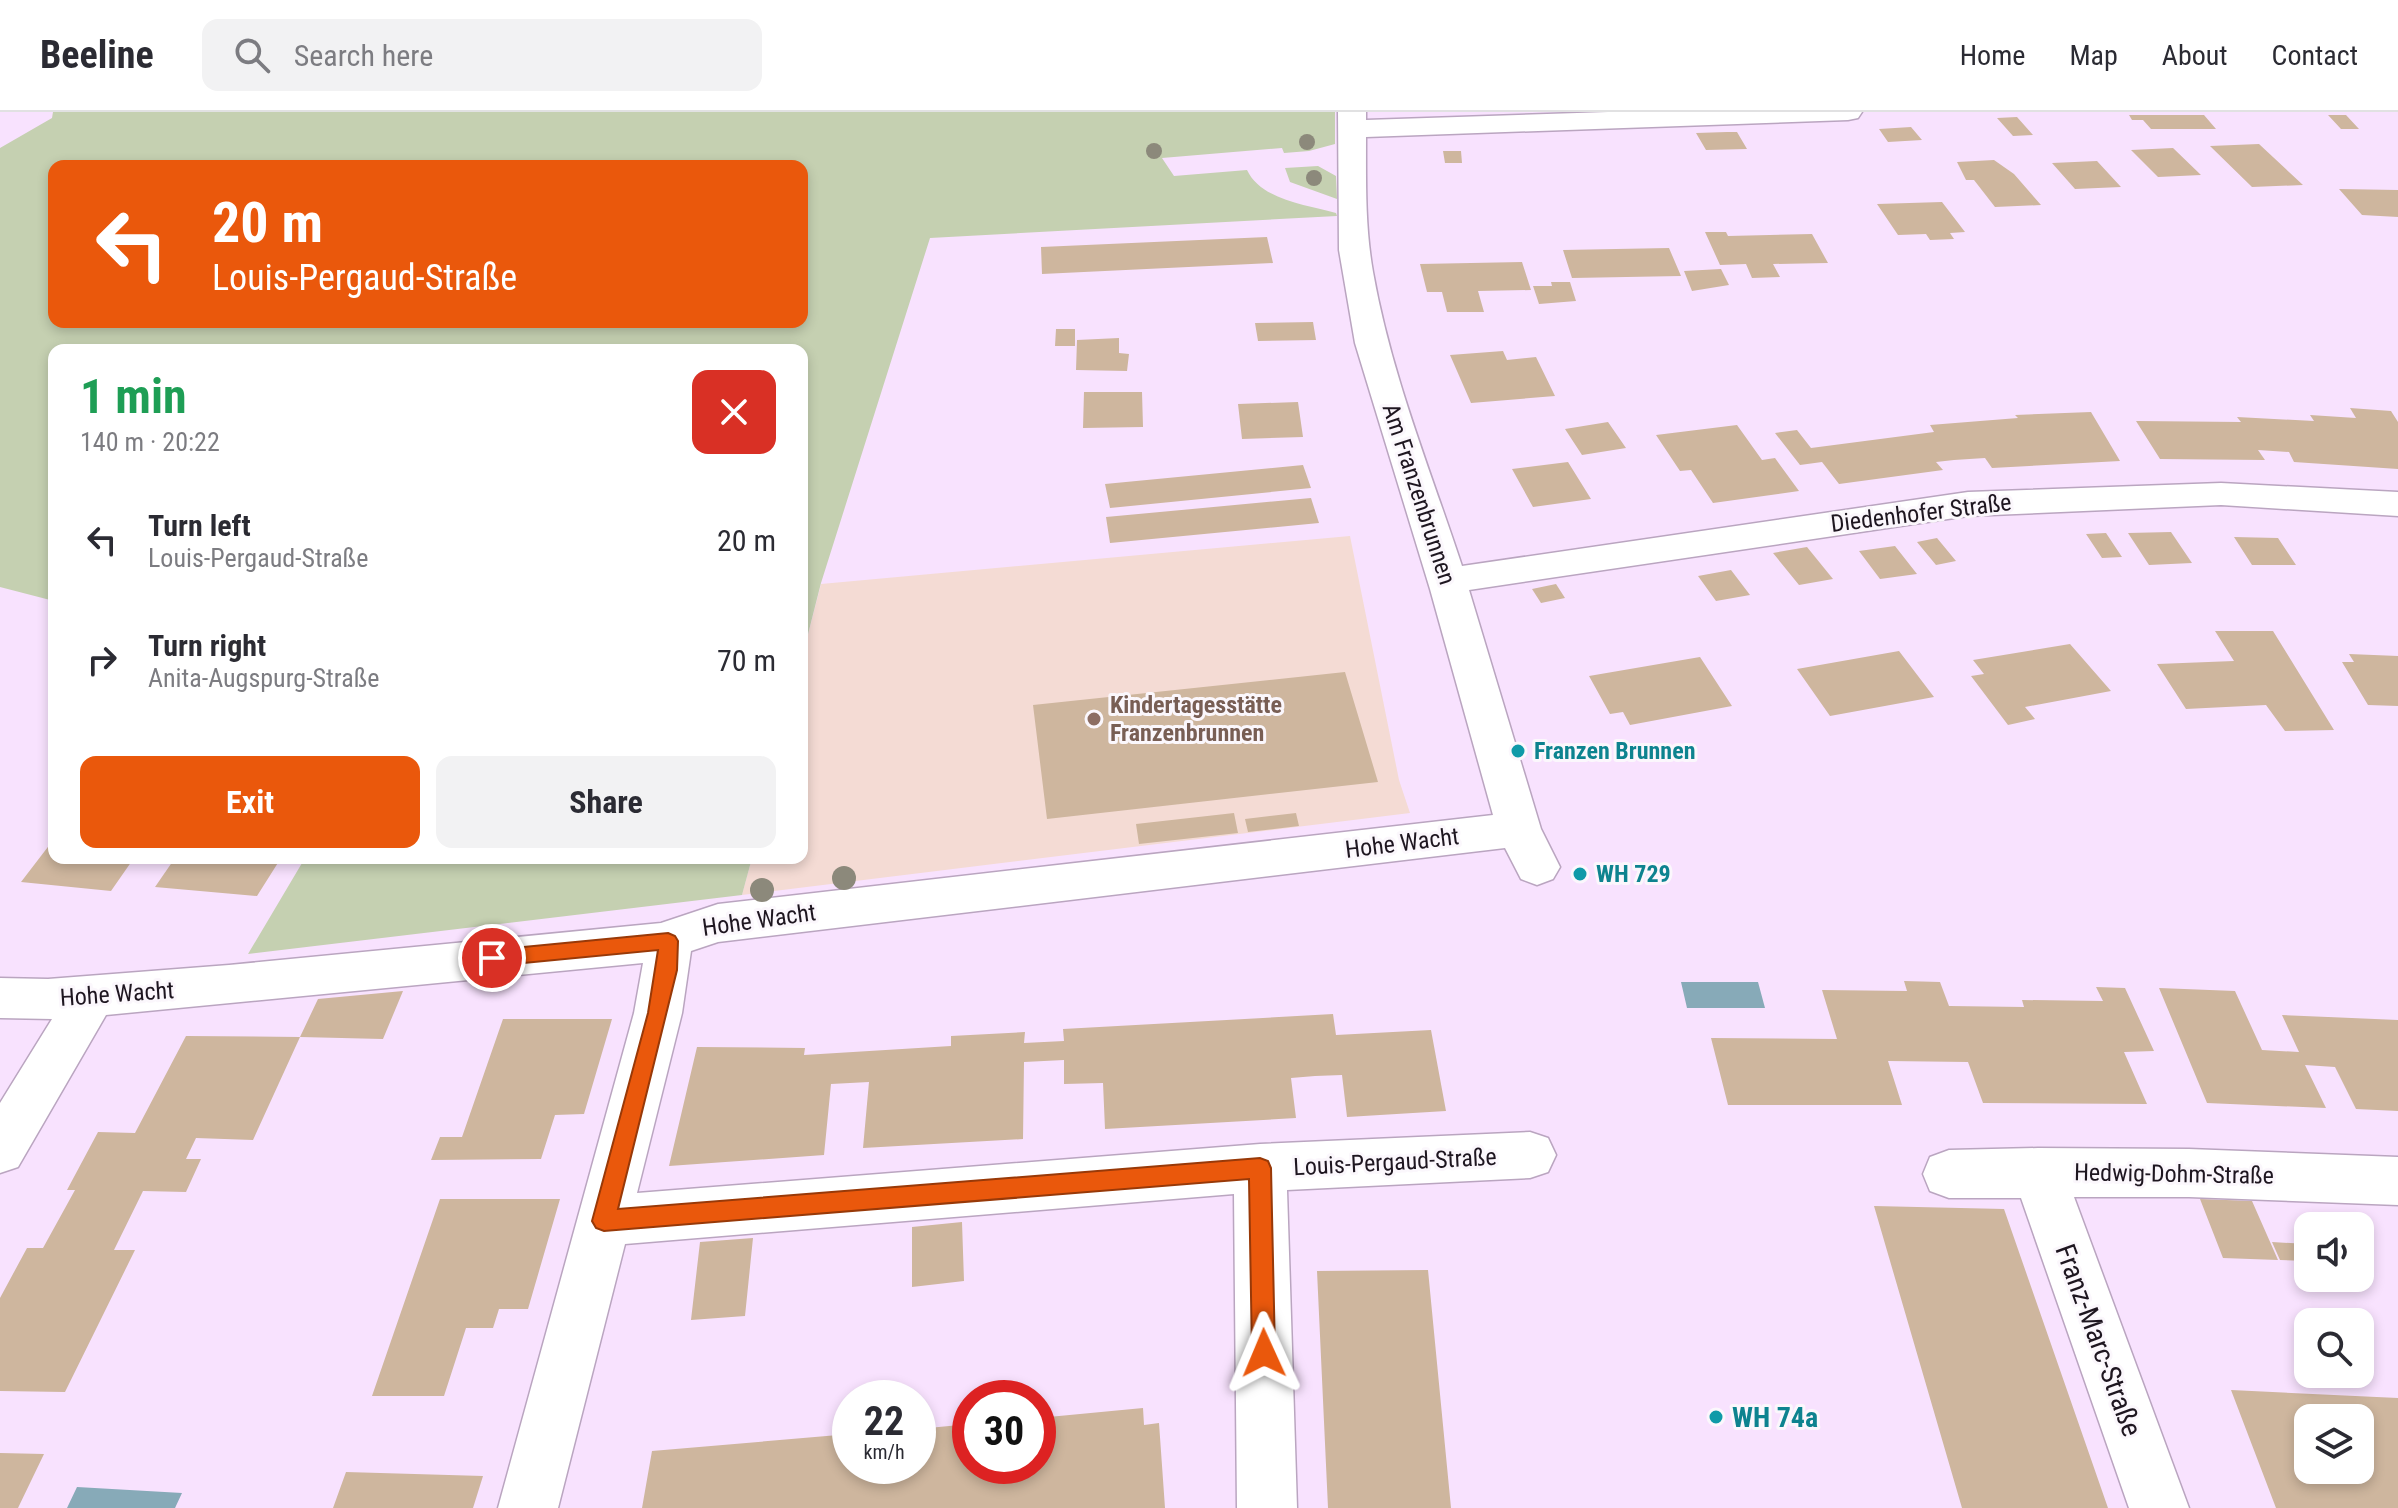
<!DOCTYPE html>
<html lang="en">
<head>
<meta charset="utf-8">
<style>
  body { margin:0; font-family:"Roboto Condensed",sans-serif; background:#f2f2f3; color:#2b2b33; height:100vh; display:flex; flex-direction:column; font-size:30px; white-space:nowrap }
  * { box-sizing:border-box; margin:0 }
  p { font-size:26px; color:#7c7c81 }
  .icon { flex:none; width:44px; height:44px; fill:none; stroke:currentColor; stroke-width:2; stroke-linecap:round; stroke-linejoin:round }
  .map { position:relative; flex:1; overflow:hidden }
  .details { position:absolute; left:48px; top:232px; width:760px; height:520px; display:flex; flex-direction:column; background:#fff; border-radius:16px; box-shadow:0 4px 12px #0003 }
  .details>* { flex:none }
  .top-card { position:absolute; left:48px; top:48px; width:760px; height:168px; border-radius:16px; box-shadow:0 4px 12px #0003; background:#ea580c; color:#fff; overflow:hidden }
  .fabs { position:absolute; left:2294px; top:1100px; display:grid; gap:16px }
  .fabs a { display:grid; place-items:center; width:80px; height:80px; border-radius:16px; background:#fff; box-shadow:0 4px 12px #0003; font-size:40px }
  .speed { position:absolute; left:832px; top:1268px; display:flex; gap:16px; font-size:40px; font-weight:700; text-align:center }
  .speed>* { display:grid; place-content:center; width:104px; height:104px; border-radius:50%; background:#fff; box-shadow:0 4px 12px #0003; line-height:1 }
  .speed small { font-size:20px; font-weight:400 }
  .speed .limit { border:12px solid #d22; background:#fff; color:#111 }
  .pin { position:absolute; display:grid; place-items:center; width:68px; height:68px; color:#fff; margin:-34px; border:4px solid #fff; border-radius:50%; box-shadow:0 2px 8px #0007 }
  .me { position:absolute; width:88px; margin:-44px; rotate:359deg; stroke-linejoin:round; filter:drop-shadow(0 0 6px #0008) }
  .turn { display:flex; align-items:center; gap:28px; height:168px; padding:0 32px; font-size:36px }
  .turn .icon { width:104px; height:104px; stroke-width:2.5 }
  .turn b { display:block; font-size:56px; line-height:68px }
  .round { display:grid; place-items:center; flex:none; width:84px; height:84px; border-radius:16px; background:#f2f2f3 }
  .head { display:flex; align-items:center; justify-content:space-between; height:136px; padding:0 32px }
  h1 { font-size:48px; font-weight:700; line-height:60px; color:#1e9e55 }
  .action { display:flex; gap:16px; margin-top:auto; padding:16px 32px }
  .action a { flex:1; height:92px; border-radius:16px; background:#ea580c; color:#fff; font-size:32px; font-weight:700; line-height:92px; text-align:center }
  .action a+a { background:#f2f2f3; color:#2b2b33 }
  ul { padding:0; list-style:none }
  li { display:flex; align-items:center; gap:24px; height:120px; padding:0 32px }
  li div { flex:1 }
  li b { display:block; font-size:30px }
  li em { font-style:normal }
  header { display:flex; align-items:center; gap:48px; box-sizing:border-box; height:112px; padding:0 40px; background:#fff; border-bottom:2px solid #e1e1e2 }
  header strong { font-size:38px }
  nav { display:flex; gap:44px; margin-inline-start:auto; font-size:28px }
  .search { width:560px; height:72px; background:#f2f2f3; display:flex; align-items:center; gap:20px; box-sizing:border-box; padding:0 28px; border-radius:16px; color:#7c7c81; font-size:30px }
  .map>svg:first-child { display:block }
  .education { fill:#f4dbd4 }
  .green { fill:#c5d0b1; fill-rule:evenodd }
  .water { fill:#87aab8 }
  .building { fill:#ceb69e; fill-rule:evenodd }
  .lines { fill:none; stroke-linecap:round; stroke-linejoin:round }
  .minor-casing { stroke:#baa5c0; stroke-width:3 }
  .minor { fill:#fff; fill-rule:evenodd }
  .tree { fill:#8c897b }
  .route { fill:#ea580c; stroke:#983908; stroke-width:2 }
  .education-dot { fill:#8d6e63; stroke:#fbf7fc; stroke-width:3 }
  .culture-dot { fill:#0f9aa8; stroke:#fbf7fc; stroke-width:3 }
  .labels { text-anchor:middle; stroke-width:6; stroke-linejoin:round; paint-order:stroke }
  .street-label { font-size:24px; fill:#1e1620; stroke:#fbf7fc }
  .education-label { font-size:24px; font-weight:bold; fill:#785e54; stroke:#fbf7fc; text-anchor:start }
  .culture-label { font-size:24px; font-weight:bold; fill:#0d838f; stroke:#fbf7fc; text-anchor:start }
  .near-street-label { font-size:28px; fill:#1e1620; stroke:#fbf7fc }
  .near-culture-label { font-size:28px; font-weight:bold; fill:#0d838f; stroke:#fbf7fc; text-anchor:start }
</style>
</head>
<body>
<header>
<strong>Beeline</strong>
<div class="search"><svg class="icon" aria-label="search" viewBox="0 0 24 24"><circle cx="10" cy="10" r="6"/><path d="M15 15l6 6"/></svg>Search here</div>
<nav><a>Home</a><a>Map</a><a>About</a><a>Contact</a></nav>
</header>
<div class="map">
<svg width="2398" height="1396" viewBox="0 0 2398 1396">
  <rect width="100%" height="100%" fill="#f8e2fe"/>
  <path class="education" d="M 1350,424 L 1399,668 L 1410,701 L 742,783 L 752,746 L 802,746 L 802,546 L 821,472 Z"/>
  <path class="green" d="M 53,0 L 1335,0 L 1335,32 L 1309,39 L 1284,41 L 1282,36 L 1162,46 L 1174,64 L 1247,58 C 1261,88 1307,93 1336,101 L 1337,104 L 930,126 L 821,471 L 802,546 L 802,238 L 54,238 L 54,489 L 0,475 L 0,36 L 52,6 ZM 54,54 L 802,54 L 802,210 L 54,210 Z
    M 1318,54 L 1336,64 L 1337,87 L 1290,70 L 1285,56 Z
    M 305,746 L 752,746 L 742,783 L 248,842 Z"/>
  <path class="water" d="M 1681,870 L 1758,870 L 1765,896 L 1687,896 Z
    M 77,1375 L 182,1381 L 175,1396 L 67,1396 Z"/>
  <path class="building" d="M 2129,3 L 2204,3 L 2216,17 L 2151,17 L 2143,8 L 2132,8 Z
    M 2328,3 L 2346,3 L 2359,17 L 2341,17 Z
    M 2017,5 L 2033,23 L 2013,24 L 1997,6 Z
    M 1911,15 L 1922,28 L 1888,30 L 1879,17 Z
    M 1727,20 L 1737,20 L 1747,37 L 1706,38 L 1696,21 Z
    M 2259,32 L 2303,73 L 2252,75 L 2210,34 Z
    M 2173,36 L 2201,63 L 2158,65 L 2131,38 Z
    M 1443,39 L 1461,39 L 1462,51 L 1445,51 Z
    M 1994,48 L 2014,62 L 2041,93 L 1995,95 L 1974,68 L 1966,68 L 1957,50 Z
    M 2097,49 L 2121,75 L 2075,77 L 2052,51 Z
    M 2339,77 L 2398,78 L 2398,105 L 2362,103 Z
    M 1942,90 L 1965,120 L 1950,121 L 1954,127 L 1930,128 L 1926,122 L 1898,123 L 1877,92 Z
    M 1705,120 L 1726,120 L 1728,124 L 1812,122 L 1828,151 L 1773,152 L 1780,165 L 1752,166 L 1746,152 L 1720,153 Z
    M 1267,125 L 1273,151 L 1042,162 L 1041,135 Z
    M 1669,136 L 1681,164 L 1572,166 L 1563,138 Z
    M 1522,150 L 1531,178 L 1478,179 L 1484,200 L 1447,200 L 1442,180 L 1427,180 L 1420,152 Z
    M 1721,157 L 1729,173 L 1692,179 L 1684,159 Z
    M 1551,170 L 1570,170 L 1576,189 L 1539,192 L 1533,174 L 1552,174 Z
    M 1313,210 L 1316,228 L 1258,229 L 1255,211 Z
    M 1056,217 L 1075,217 L 1075,234 L 1055,234 Z
    M 1119,226 L 1119,241 L 1129,242 L 1127,259 L 1076,258 L 1077,228 Z
    M 1503,239 L 1507,248 L 1536,245 L 1555,284 L 1471,291 L 1450,243 Z
    M 1084,280 L 1142,280 L 1143,315 L 1083,316 Z
    M 1298,290 L 1303,325 L 1242,327 L 1238,292 Z
    M 2350,296 L 2391,299 L 2398,310 L 2398,357 L 2294,350 L 2289,340 L 2258,338 L 2265,348 L 2160,347 L 2136,309 L 2241,310 L 2237,305 L 2314,309 L 2310,303 L 2356,306 Z
    M 2091,300 L 2120,349 L 1992,356 L 1985,346 L 1954,348 L 1936,350 L 1943,358 L 1839,372 L 1822,350 L 1800,353 L 1775,321 L 1797,318 L 1811,336 L 1934,320 L 1930,313 L 2018,306 L 2015,303 Z
    M 1608,310 L 1626,336 L 1582,343 L 1565,317 Z
    M 1737,313 L 1762,348 L 1775,346 L 1799,379 L 1713,391 L 1691,358 L 1680,359 L 1656,323 Z
    M 1568,350 L 1591,387 L 1533,395 L 1512,357 Z
    M 1303,353 L 1311,376 L 1110,396 L 1105,372 Z
    M 1311,386 L 1319,411 L 1110,431 L 1106,405 Z
    M 2171,420 L 2192,451 L 2149,453 L 2128,421 Z
    M 2106,421 L 2122,445 L 2102,446 L 2086,422 Z
    M 2234,425 L 2278,426 L 2296,453 L 2252,453 Z
    M 1937,426 L 1956,449 L 1936,453 L 1917,430 Z
    M 1895,434 L 1917,462 L 1880,467 L 1859,439 Z
    M 1807,435 L 1833,467 L 1799,473 L 1773,441 Z
    M 1731,458 L 1750,483 L 1716,489 L 1698,464 Z
    M 1556,472 L 1565,486 L 1541,491 L 1532,477 Z
    M 2215,519 L 2273,519 L 2334,618 L 2285,619 L 2266,593 L 2186,597 L 2157,552 L 2234,549 Z
    M 2070,532 L 2111,579 L 2025,595 L 2035,607 L 2008,613 L 1971,564 L 1984,562 L 1973,548 Z
    M 1899,539 L 1934,585 L 1830,604 L 1797,557 Z
    M 2349,542 L 2398,544 L 2398,594 L 2368,593 L 2342,550 L 2354,550 Z
    M 1700,545 L 1732,594 L 1630,613 L 1623,600 L 1610,602 L 1589,564 Z
    M 1345,560 L 1378,670 L 1047,707 L 1033,593 Z
    M 1234,701 L 1238,721 L 1139,732 L 1136,712 Z
    M 1296,701 L 1299,714 L 1248,720 L 1245,707 Z
    M 54,727 L 54,746 L 134,746 L 111,779 L 21,770 Z
    M 175,746 L 281,746 L 257,784 L 155,775 Z
    M 1904,869 L 1940,870 L 1949,894 L 2024,895 L 2022,888 L 2103,889 L 2096,875 L 2125,876 L 2154,939 L 2124,940 L 2147,992 L 1983,991 L 1968,950 L 1888,949 L 1902,993 L 1728,993 L 1711,926 L 1837,927 L 1822,878 L 1907,879 Z
    M 2159,876 L 2235,879 L 2262,938 L 2299,940 L 2282,903 L 2398,908 L 2398,999 L 2356,997 L 2335,955 L 2305,953 L 2326,996 L 2207,991 Z
    M 403,879 L 383,927 L 300,925 L 318,887 Z
    M 1333,902 L 1336,923 L 1431,918 L 1446,999 L 1347,1005 L 1342,963 L 1315,964 L 1291,966 L 1296,1006 L 1105,1017 L 1103,971 L 1064,972 L 1064,948 L 1024,950 L 1023,1027 L 863,1036 L 869,970 L 831,972 L 824,1043 L 669,1054 L 697,935 L 805,936 L 804,943 L 951,934 L 951,924 L 1025,920 L 1024,931 L 1064,929 L 1063,917 Z
    M 503,907 L 612,907 L 584,1002 L 555,1003 L 541,1047 L 431,1048 L 440,1025 L 462,1025 Z
    M 186,924 L 300,925 L 253,1028 L 196,1026 L 186,1047 L 201,1047 L 186,1080 L 143,1079 L 114,1138 L 135,1138 L 65,1280 L 0,1279 L 0,1186 L 27,1136 L 43,1136 L 75,1078 L 67,1078 L 98,1020 L 135,1021 Z
    M 440,1087 L 560,1087 L 528,1197 L 499,1197 L 493,1216 L 466,1216 L 444,1284 L 372,1284 Z
    M 2200,1087 L 2252,1089 L 2278,1148 L 2223,1146 Z
    M 1874,1094 L 2004,1097 L 2108,1396 L 1962,1396 Z
    M 962,1110 L 964,1169 L 912,1175 L 912,1115 Z
    M 753,1126 L 745,1204 L 691,1208 L 700,1130 Z
    M 2272,1130 L 2308,1132 L 2308,1149 L 2280,1148 Z
    M 1428,1158 L 1451,1396 L 1328,1396 L 1317,1159 Z
    M 2231,1278 L 2398,1286 L 2398,1396 L 2276,1396 ZM 2308,1306 L 2360,1306 L 2360,1358 L 2308,1358 Z
    M 1143,1296 L 1144,1313 L 1159,1311 L 1165,1396 L 642,1396 L 652,1339 L 850,1322 L 850,1354 L 918,1354 L 918,1317 L 970,1312 L 970,1354 L 1038,1354 L 1038,1306 Z
    M 0,1341 L 44,1342 L 18,1396 L 0,1396 Z
    M 346,1360 L 483,1364 L 473,1396 L 333,1396 Z"/>
  <g class="lines">
    <defs>
      <path id="minor" d="M 1338,0 L 1366,0 L 1366,8 L 1608,0 L 1862,0 L 1858,6 L 1848,8 L 1366,25 C 1366,70 1365,115 1373,160 C 1391,262 1430,357 1462,454 L 1968,380 L 2221,371 L 2398,380 L 2398,404 L 2221,393 L 1968,404 L 1469,478 L 1541,717 L 1560,755 L 1553,767 L 1537,773 L 1521,767 L 1505,736 L 718,830 L 691,839 L 682,901 L 637,1081 L 1260,1032 L 1530,1020 L 1548,1026 L 1556,1043 L 1548,1060 L 1530,1066 L 1287,1078 L 1297,1396 L 1237,1396 L 1234,1082 L 625,1132 L 558,1396 L 498,1396 L 634,901 L 643,851 L 106,903 L 18,1055 L 0,1061 L 0,991 L 52,907 L 0,906 L 0,866 L 48,867 L 229,853 L 661,811 L 718,792 L 1493,703 L 1430,477 L 1355,231 L 1339,138 Z
        M 2038,1036 L 2189,1037 L 2398,1045 L 2398,1093 L 2189,1085 L 2074,1085 L 2189,1396 L 2129,1396 L 2021,1086 L 1949,1086 L 1930,1079 L 1923,1062 L 1930,1045 L 1949,1038 Z"/>
    </defs>
    <use href="#minor" class="minor-casing"/>
    <use href="#minor" class="minor"/>
  </g>
  <g class="tree">
    <circle cx="1307" cy="30" r="8"/>
    <circle cx="1154" cy="39" r="8"/>
    <circle cx="1314" cy="66" r="8"/>
    <circle cx="844" cy="766" r="12"/>
    <circle cx="762" cy="778" r="12"/>
  </g>
  <path class="route" d="M 668,821 L 675,824 L 678,829 L 677,858 L 618,1097 L 1260,1046 L 1268,1049 L 1271,1056 L 1275,1241 L 1272,1250 L 1264,1253 L 1255,1250 L 1252,1241 L 1249,1067 L 604,1119 L 596,1116 L 592,1109 L 648,901 L 658,838 L 492,854 L 485,852 L 482,846 L 485,840 L 492,838 Z"/>
  <circle class="education-dot" cx="1094" cy="607" r="8"/>
  <g class="culture-dot">
    <circle cx="1518" cy="639" r="8"/>
    <circle cx="1580" cy="762" r="8"/>
    <circle cx="1716" cy="1305" r="8"/>
  </g>
  <g class="labels">
    <g class="street-label">
      <text transform="translate(1419 382) rotate(72)" y="8">Am Franzenbrunnen</text>
      <text transform="translate(1921 401) rotate(-7)" y="8">Diedenhofer Straße</text>
      <text transform="translate(1402 731) rotate(-7)" y="8">Hohe Wacht</text>
      <text transform="translate(759 808) rotate(-8)" y="8">Hohe Wacht</text>
      <text transform="translate(117 882) rotate(-4)" y="8">Hohe Wacht</text>
      <text transform="translate(1395 1050) rotate(-3)" y="8">Louis-Pergaud-Straße</text>
      <text transform="translate(2174 1062) rotate(1)" y="8">Hedwig-Dohm-Straße</text>
    </g>
    <g class="education-label">
      <text x="1110" y="601">Kindertagesstätte<tspan x="1110" dy="28">Franzenbrunnen</tspan></text>
    </g>
    <g class="culture-label">
      <text x="1534" y="647">Franzen Brunnen</text>
      <text x="1596" y="770">WH 729</text>
    </g>
    <g class="near-street-label">
      <text transform="translate(2099 1228) rotate(70)" y="10">Franz-Marc-Straße</text>
    </g>
    <g class="near-culture-label">
      <text x="1732" y="1315">WH 74a</text>
    </g>
  </g>
</svg>
<div class="fabs">
<a><svg class="icon" aria-label="sound" viewBox="0 0 24 24"><path d="M4 9h4l5-4v14l-5-4H4zM17 9q2 3 0 6"/></svg></a>
<a><svg class="icon" aria-label="search" viewBox="0 0 24 24"><circle cx="10" cy="10" r="6"/><path d="M15 15l6 6"/></svg></a>
<a><svg class="icon" aria-label="layers" viewBox="0 0 24 24"><path d="M12 4l9 5-9 5-9-5zM3 14l9 5 9-5"/></svg></a>
</div>
<div class="speed"><div>22<small>km/h</small></div><div class="limit">30</div></div>
<div class="pin" style="left:492px;top:846px;background:#d93025"><svg class="icon" aria-label="arrive" viewBox="0 0 24 24"><path d="M6 21V4h12l-3 4 3 4H6"/></svg></div>
<svg class="me" style="left:1264px;top:1241px" viewBox="-20 -20 40 40"><path d="M0-17L14 15 0 8-14 15z" fill="#ea580c" stroke="#fff" stroke-width="4"/></svg>
<div class="top-card">
<div class="turn"><svg class="icon" aria-label="left" viewBox="0 0 24 24"><path d="M17 20v-9H6M10 6l-5 5 5 5"/></svg><div><b>20 m</b>Louis-Pergaud-Straße</div></div>
</div>
<section class="details">
<div class="head"><div><h1>1 min</h1><p>140 m · 20:22</p></div><a class="round" style="background:#d93025;color:#fff"><svg class="icon" aria-label="close" viewBox="0 0 24 24"><path d="M6 6l12 12M18 6L6 18"/></svg></a></div>
<ul>
<li><svg class="icon" aria-label="left" viewBox="0 0 24 24"><path d="M17 20v-9H6M10 6l-5 5 5 5"/></svg><div><b>Turn left</b><p>Louis-Pergaud-Straße</p></div><em>20 m</em></li>
<li><svg class="icon" aria-label="right" viewBox="0 0 24 24"><path d="M7 20v-9h11M14 6l5 5-5 5"/></svg><div><b>Turn right</b><p>Anita-Augspurg-Straße</p></div><em>70 m</em></li>
</ul>
<div class="action"><a>Exit</a><a>Share</a></div>
</section>
</div>
</body>
</html>
